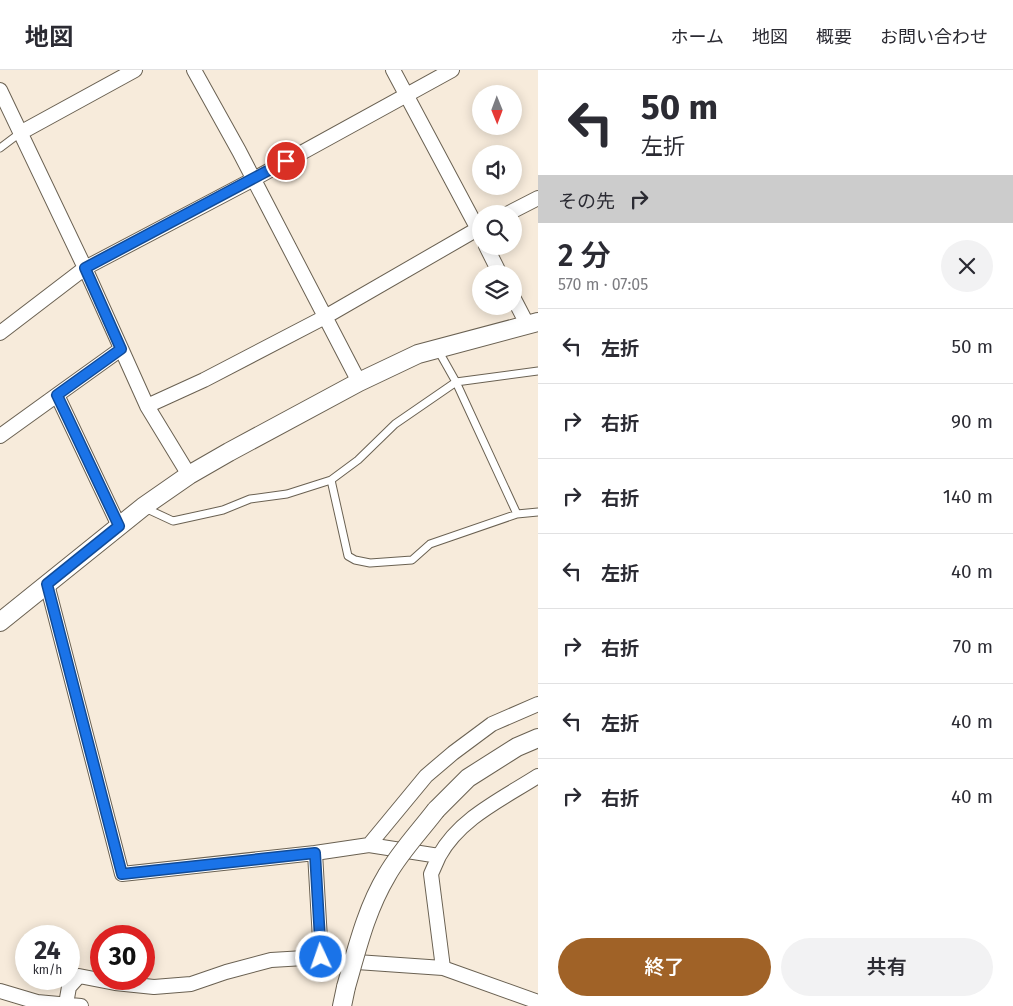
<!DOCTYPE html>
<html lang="ja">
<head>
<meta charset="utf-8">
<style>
  body { margin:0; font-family:"Fira Sans","Noto Sans JP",sans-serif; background:#f2f2f3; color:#2b2b33; height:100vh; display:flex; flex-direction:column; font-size:19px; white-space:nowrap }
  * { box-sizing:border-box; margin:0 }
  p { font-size:16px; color:#7c7c81 }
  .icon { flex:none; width:28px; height:28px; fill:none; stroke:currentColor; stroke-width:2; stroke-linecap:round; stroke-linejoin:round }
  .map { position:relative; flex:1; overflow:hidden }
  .sheet { display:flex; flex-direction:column; background:#fff; width:475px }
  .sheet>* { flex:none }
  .top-card { background:#fff; color:#2b2b33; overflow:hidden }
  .needle { width:32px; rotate:179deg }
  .buttons { position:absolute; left:472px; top:15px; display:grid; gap:10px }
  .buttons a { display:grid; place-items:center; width:50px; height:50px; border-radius:50%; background:#fff; box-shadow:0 2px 12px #0003; font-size:25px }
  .speed { position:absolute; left:15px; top:855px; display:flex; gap:10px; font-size:25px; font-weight:700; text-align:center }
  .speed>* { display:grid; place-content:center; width:65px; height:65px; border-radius:50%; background:#fff; box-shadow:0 2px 12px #0003; line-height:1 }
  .speed small { font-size:12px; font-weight:400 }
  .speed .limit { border:8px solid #d22; background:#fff; color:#111 }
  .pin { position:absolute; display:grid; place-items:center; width:42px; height:42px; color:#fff; margin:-21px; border:2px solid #fff; border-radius:50%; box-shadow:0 1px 5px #0007 }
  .me { position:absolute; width:55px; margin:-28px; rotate:357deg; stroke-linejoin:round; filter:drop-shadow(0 0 4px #0008) }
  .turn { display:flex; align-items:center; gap:18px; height:105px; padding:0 20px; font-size:22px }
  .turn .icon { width:65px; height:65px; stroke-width:2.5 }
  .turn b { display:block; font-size:35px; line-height:42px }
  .then { display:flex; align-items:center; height:48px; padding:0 20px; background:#0003; gap:10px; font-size:19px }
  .round { display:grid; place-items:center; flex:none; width:52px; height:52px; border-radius:26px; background:#f2f2f3 }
  .head { display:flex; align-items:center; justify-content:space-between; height:85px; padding:0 20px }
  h1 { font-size:30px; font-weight:600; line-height:38px }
  .cta { display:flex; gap:10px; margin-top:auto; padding:10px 20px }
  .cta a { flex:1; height:58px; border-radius:30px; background:#a06227; color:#fff; font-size:20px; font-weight:600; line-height:58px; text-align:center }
  .cta a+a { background:#f2f2f3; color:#2b2b33 }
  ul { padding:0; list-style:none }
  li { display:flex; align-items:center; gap:15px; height:75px; padding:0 20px; border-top:1px solid #e1e1e2 }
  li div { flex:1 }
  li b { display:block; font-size:19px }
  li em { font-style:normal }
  header { display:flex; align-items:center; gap:30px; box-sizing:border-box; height:70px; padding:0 25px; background:#fff; border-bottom:1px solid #e1e1e2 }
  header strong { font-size:24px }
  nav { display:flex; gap:28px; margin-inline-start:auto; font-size:18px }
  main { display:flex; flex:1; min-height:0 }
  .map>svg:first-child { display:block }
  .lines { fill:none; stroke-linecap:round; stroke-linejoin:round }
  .service-casing { stroke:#6a6152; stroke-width:9 }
  .minor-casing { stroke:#6a6152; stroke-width:16 }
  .tertiary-casing { stroke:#6a6152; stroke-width:20 }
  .service { stroke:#fff; stroke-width:7 }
  .minor { stroke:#fff; stroke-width:14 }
  .tertiary { stroke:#fff; stroke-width:18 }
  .tertiary-bridge-casing { stroke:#6a6152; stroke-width:20; stroke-linecap:butt }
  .tertiary-bridge { stroke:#fff; stroke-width:18 }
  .route-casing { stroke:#114b97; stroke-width:12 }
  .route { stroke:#1a73e8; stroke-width:9 }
</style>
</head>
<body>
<header>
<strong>地図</strong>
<nav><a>ホーム</a><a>地図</a><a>概要</a><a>お問い合わせ</a></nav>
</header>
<main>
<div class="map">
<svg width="538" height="936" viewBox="0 0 538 936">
  <rect width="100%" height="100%" fill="#f7ebdb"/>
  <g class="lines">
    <defs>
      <path id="service" d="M 0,78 L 20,63
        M 438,280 L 456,312 L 517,444
        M 331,410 L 348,486 L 355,490 L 370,493 L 412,490 L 430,474 L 517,444 L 538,442
        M 145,438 L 173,451 L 223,440 L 250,429 L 287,424 L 331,410 L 358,390 L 395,354 L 456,312 L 538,301"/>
      <path id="minor" d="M 194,0 L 239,81 L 359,312
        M 393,0 L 481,165
        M 0,20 L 85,198 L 147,336 L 189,405
        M 20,63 L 135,0
        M 507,144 L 538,128
        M 486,176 L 500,204
        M 514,229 L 527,254
        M 0,263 L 85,198 L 252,110 L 452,0
        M 57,325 L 121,279
        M 147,336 L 204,310 L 325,247 L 481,157
        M 0,366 L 57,325 L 119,456
        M 47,514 L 122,804 L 315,783
        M 369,775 L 426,706 L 453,683 L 492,654 L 538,634
        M 439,786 L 431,804 L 443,898
        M 321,887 L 328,890 L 443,898 L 538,932
        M 0,921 L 37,932 L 81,936
        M 66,934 L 69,917 L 79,906 L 115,913 L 154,917 L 191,914 L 226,902 L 271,890 L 321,887 L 315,783 L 369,775 L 439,786 C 460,748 502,729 538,706"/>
      <path id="tertiary" d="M 0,552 L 143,437 L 189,405 L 229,382 L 359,312 L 418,284 L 538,252
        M 436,740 L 468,708 L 517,677 L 538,668
        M 342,936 L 346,917"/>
    </defs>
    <use href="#service" class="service-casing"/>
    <use href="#minor" class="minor-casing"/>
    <use href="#tertiary" class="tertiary-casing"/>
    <use href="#service" class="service"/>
    <use href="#minor" class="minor"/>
    <use href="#tertiary" class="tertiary"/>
    <defs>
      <path id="tertiary-bridge" d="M 346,917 C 357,879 366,840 387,805 C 400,782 420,761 436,740"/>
    </defs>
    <use href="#tertiary-bridge" class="tertiary-bridge-casing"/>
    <use href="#tertiary-bridge" class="tertiary-bridge"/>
  </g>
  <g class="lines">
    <defs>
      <path id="route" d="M 286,91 L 85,198 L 121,279 L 57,325 L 119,456 L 47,514 L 122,804 L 315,783 L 321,887"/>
    </defs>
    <use href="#route" class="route-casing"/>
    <use href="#route" class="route"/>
  </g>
</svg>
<div class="buttons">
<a><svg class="needle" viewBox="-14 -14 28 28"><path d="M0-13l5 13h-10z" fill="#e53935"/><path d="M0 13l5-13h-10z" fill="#7c7c81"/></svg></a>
<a><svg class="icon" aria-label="sound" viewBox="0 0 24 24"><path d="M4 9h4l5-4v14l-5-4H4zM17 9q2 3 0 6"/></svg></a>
<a><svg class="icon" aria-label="search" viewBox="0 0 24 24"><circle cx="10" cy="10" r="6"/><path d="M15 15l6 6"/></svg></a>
<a><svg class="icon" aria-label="layers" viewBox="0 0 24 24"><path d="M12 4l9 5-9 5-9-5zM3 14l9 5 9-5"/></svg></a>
</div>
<div class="speed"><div>24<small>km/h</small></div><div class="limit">30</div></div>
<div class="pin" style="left:286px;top:91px;background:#d93025"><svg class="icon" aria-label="arrive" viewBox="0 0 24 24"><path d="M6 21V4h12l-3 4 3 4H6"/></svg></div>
<svg class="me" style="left:321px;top:887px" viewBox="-20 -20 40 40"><circle r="17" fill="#1a73e8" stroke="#fff" stroke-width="3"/><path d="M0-11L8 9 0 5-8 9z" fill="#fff"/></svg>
</div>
<section class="sheet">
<div class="top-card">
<div class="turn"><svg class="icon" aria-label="left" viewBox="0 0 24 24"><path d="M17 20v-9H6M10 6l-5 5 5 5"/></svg><div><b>50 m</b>左折</div></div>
<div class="then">その先<svg class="icon" aria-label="right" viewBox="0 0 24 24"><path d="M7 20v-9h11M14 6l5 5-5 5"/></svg></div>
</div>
<div class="head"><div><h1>2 分</h1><p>570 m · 07:05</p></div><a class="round"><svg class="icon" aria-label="close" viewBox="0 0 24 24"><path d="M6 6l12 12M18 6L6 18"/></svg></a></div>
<ul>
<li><svg class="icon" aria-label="left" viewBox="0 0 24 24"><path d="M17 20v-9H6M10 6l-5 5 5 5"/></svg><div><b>左折</b></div><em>50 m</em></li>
<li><svg class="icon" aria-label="right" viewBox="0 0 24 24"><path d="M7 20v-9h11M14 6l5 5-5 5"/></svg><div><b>右折</b></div><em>90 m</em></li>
<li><svg class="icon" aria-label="right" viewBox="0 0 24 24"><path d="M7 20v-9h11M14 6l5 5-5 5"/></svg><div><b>右折</b></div><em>140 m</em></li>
<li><svg class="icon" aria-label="left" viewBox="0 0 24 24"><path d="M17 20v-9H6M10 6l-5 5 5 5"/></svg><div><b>左折</b></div><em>40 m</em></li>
<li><svg class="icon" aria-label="right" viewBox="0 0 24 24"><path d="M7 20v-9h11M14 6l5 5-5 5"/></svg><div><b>右折</b></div><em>70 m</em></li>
<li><svg class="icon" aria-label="left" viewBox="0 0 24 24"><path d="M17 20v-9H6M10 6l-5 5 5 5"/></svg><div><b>左折</b></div><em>40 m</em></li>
<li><svg class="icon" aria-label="right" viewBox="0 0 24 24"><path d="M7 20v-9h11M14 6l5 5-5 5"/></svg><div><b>右折</b></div><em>40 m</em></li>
</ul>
<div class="cta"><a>終了</a><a>共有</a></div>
</section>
</main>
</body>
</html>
